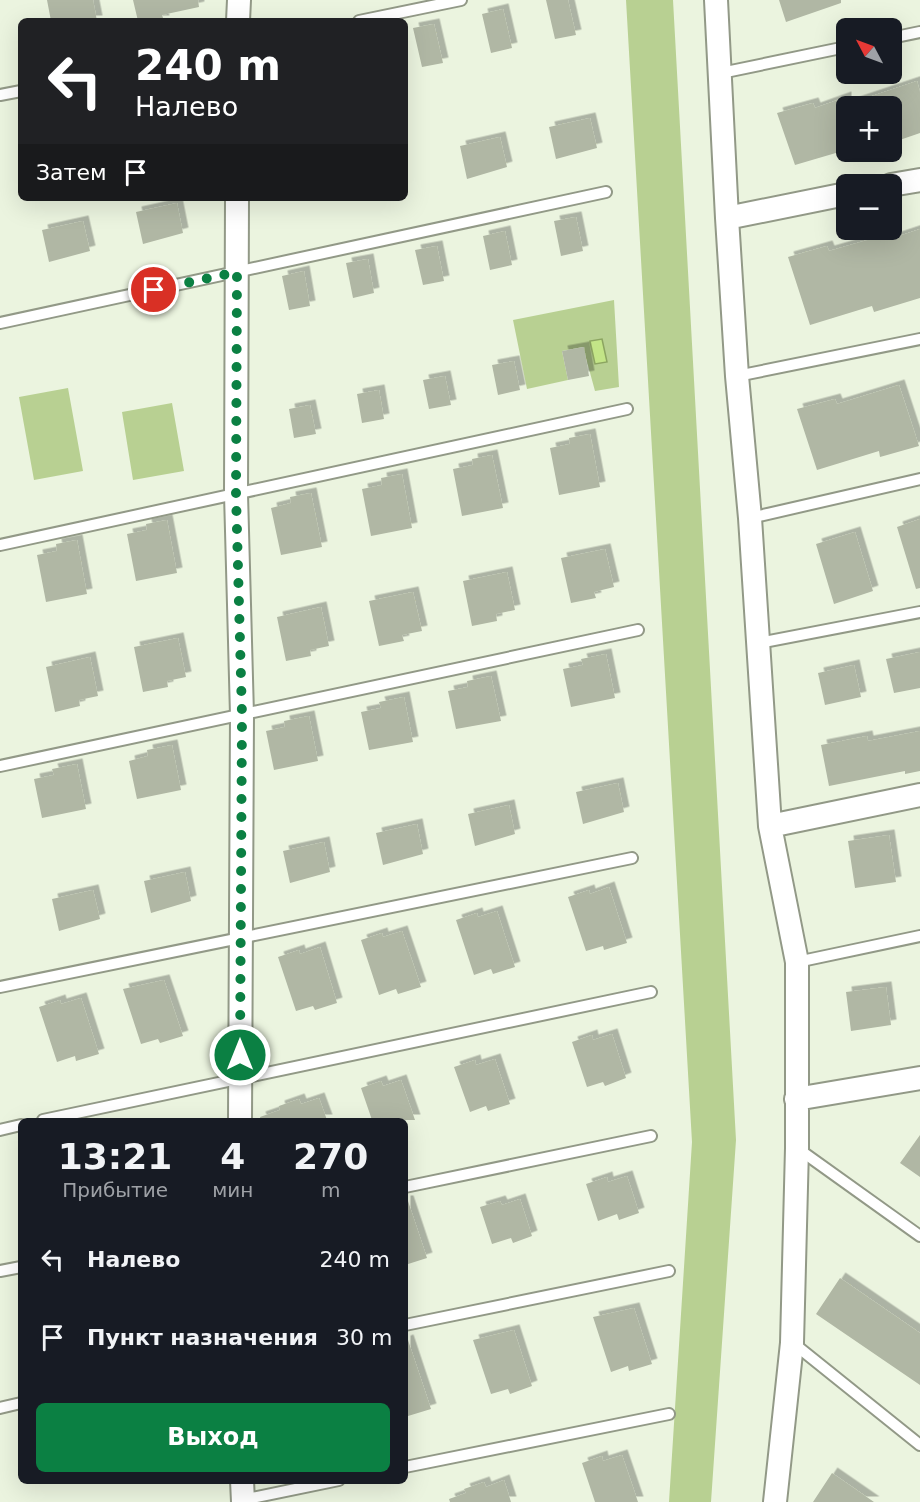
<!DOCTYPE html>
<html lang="ru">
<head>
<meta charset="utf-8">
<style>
  body { margin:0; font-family:"DejaVu Sans",sans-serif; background:#242831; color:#f1f3f6; height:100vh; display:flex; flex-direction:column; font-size:22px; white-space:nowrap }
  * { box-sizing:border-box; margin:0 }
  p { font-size:20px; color:#9ea1a6 }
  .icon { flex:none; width:33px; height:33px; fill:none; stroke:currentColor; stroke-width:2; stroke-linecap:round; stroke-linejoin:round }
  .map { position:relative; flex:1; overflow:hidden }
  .panel { position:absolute; left:18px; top:1118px; width:390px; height:366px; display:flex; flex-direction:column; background:#171b24; border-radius:9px; box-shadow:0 6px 24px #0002 }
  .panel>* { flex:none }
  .banner { position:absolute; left:18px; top:18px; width:390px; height:183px; border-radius:9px; box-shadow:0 6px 24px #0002; background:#202124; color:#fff; overflow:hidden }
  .needle { width:39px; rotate:311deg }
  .controls { position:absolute; left:836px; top:18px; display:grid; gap:12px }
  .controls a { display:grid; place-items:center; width:66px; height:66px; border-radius:9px; background:#171b24; box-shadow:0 6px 24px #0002; font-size:30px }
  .pin { position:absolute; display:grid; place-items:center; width:51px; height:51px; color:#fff; margin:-26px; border:3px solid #fff; border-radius:50%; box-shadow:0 2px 6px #0007 }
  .me { position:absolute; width:66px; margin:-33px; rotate:0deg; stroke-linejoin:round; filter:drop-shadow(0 0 4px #0008) }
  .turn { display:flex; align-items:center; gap:21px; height:126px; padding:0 18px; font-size:27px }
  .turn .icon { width:78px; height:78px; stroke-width:2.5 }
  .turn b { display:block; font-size:42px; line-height:51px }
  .then { display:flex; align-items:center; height:57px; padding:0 18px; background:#0003; gap:12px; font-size:22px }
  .eta { display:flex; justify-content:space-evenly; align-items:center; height:102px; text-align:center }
  .eta b { font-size:36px; font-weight:800; line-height:42px }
  .action { display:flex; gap:12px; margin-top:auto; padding:12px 18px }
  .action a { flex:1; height:69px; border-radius:9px; background:#0b8043; color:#fff; font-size:24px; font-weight:800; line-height:69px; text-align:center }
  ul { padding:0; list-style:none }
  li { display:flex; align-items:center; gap:18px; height:78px; padding:0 18px }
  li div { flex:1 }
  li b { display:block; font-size:22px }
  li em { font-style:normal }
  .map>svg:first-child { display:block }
  .green { fill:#b8d092 }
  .water { fill:#c3e587; stroke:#8ca561; stroke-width:1.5 }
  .building { fill:#b0b7a4; filter:url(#shadow) }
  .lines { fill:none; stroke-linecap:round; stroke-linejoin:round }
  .lane-casing { stroke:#929987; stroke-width:14 }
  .street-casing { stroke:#929987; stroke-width:26 }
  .lane { stroke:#fff; stroke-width:10 }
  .street { stroke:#fff; stroke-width:22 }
  .route { stroke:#0b8043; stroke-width:10; stroke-dasharray:0 18 }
</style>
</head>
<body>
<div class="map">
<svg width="920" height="1502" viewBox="0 0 920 1502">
  <defs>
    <filter id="shadow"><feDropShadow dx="5.5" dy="-5.5" stdDeviation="0" flood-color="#0004"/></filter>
  </defs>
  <rect width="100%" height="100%" fill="#ebf4df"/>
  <path class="green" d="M 626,0 L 673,0 L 736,1140 L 711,1502 L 669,1502 L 692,1142 Z
    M 614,300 L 619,387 L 595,391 L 583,347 L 562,351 L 568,380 L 527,389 L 513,320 Z
    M 68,388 L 83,471 L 34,480 L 19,397 Z
    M 172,403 L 184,471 L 133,480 L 122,412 Z"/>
  <path class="water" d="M 602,339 L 607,362 L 595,364 L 590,341 Z"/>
  <path class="building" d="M 47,0 L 93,0 L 97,21 L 51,21 Z
    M 133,0 L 198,0 L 199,7 L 162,15 L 164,21 L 138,21 Z
    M 546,0 L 568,0 L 576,35 L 555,39 Z
    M 779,0 L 841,0 L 841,3 L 786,22 Z
    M 503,9 L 512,48 L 491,53 L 482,14 Z
    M 434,24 L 443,63 L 422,67 L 413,28 Z
    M 917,81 L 920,92 L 920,133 L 891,143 L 891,106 L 852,106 L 851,103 Z
    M 846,97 L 846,150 L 795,165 L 777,113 L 813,103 L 815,108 Z
    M 590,118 L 597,148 L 556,159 L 549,127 Z
    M 500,137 L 507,167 L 467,179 L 460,146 Z
    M 177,203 L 183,233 L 143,244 L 136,212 Z
    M 576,217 L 583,251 L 561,256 L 554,221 Z
    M 83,221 L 90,251 L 49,262 L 42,230 Z
    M 920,229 L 920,298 L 874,312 L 872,306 L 810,325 L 788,257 L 827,246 L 829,251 L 892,233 L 893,238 Z
    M 505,231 L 512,265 L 490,270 L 483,236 Z
    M 437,246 L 444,281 L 423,285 L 415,250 Z
    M 368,259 L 374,293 L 353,298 L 346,263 Z
    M 304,271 L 310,306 L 289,310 L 282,276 Z
    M 584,347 L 589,376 L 568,380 L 562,351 Z
    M 514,361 L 520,390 L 498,395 L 492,365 Z
    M 445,376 L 451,405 L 429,409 L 423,380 Z
    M 899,385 L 919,446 L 880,457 L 879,451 L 817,470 L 797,409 L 835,399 L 837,404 Z
    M 379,390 L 384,419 L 362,423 L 357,394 Z
    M 310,405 L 316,434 L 294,438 L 289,409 Z
    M 590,434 L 600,487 L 559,495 L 550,448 L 570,444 L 569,438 Z
    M 492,455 L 503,508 L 462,516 L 453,469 L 473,465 L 472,459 Z
    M 402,474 L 412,528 L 371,536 L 362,489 L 382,485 L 381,478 Z
    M 311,493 L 322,547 L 281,555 L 271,508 L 291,503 L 290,497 Z
    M 920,519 L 920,588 L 916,589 L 897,527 Z
    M 167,520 L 177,573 L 136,581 L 127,534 L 147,530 L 146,524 Z
    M 855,532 L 873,591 L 834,604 L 816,544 Z
    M 77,540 L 87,594 L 46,602 L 37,555 L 57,551 L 56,544 Z
    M 605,549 L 614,587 L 594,592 L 596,598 L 571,603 L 561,558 Z
    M 507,572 L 515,610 L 496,614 L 497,621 L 472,626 L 463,581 Z
    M 413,592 L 422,631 L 402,635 L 404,641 L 379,646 L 369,601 Z
    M 321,607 L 329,646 L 310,650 L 311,656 L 286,661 L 277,617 Z
    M 178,638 L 186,677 L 167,681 L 168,687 L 143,692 L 134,647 Z
    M 920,652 L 920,688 L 894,693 L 886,659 Z
    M 606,654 L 615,698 L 571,707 L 563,669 L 583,665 L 581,659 Z
    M 90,657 L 98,696 L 79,700 L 80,706 L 55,712 L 46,667 Z
    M 854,665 L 861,697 L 825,705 L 818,673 Z
    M 491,676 L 501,721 L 456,729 L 448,691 L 468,687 L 467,681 Z
    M 404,697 L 413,742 L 369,750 L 361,712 L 381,708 L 379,702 Z
    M 309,716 L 318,761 L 274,770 L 266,731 L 285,727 L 284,721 Z
    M 920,731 L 920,771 L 905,774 L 905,771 L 829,786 L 821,745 L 867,736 L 868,741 Z
    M 172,745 L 181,790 L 137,799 L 129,761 L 148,756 L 147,750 Z
    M 77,764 L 86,809 L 42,818 L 34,779 L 54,775 L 52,769 Z
    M 618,783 L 624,812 L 583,824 L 576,792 Z
    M 509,805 L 515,834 L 475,846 L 468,814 Z
    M 417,824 L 423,854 L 383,865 L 376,833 Z
    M 889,835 L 896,882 L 855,888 L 848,841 Z
    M 324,842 L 330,872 L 290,883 L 283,851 Z
    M 185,872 L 191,901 L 151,913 L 144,881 Z
    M 609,887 L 627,943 L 604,950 L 603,946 L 586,951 L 568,897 L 589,890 L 590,894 Z
    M 93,890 L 100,919 L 59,931 L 52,899 Z
    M 497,911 L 515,967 L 493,974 L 491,969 L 474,975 L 456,920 L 477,913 L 478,917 Z
    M 402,931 L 421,987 L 398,994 L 396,989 L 379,995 L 361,940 L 382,933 L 383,937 Z
    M 320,947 L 337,1003 L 315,1010 L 313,1006 L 296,1011 L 278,957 L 299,950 L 300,954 Z
    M 164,980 L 183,1036 L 160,1043 L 158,1039 L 141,1044 L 123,989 Z
    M 886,987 L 891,1025 L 851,1031 L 846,992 Z
    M 81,998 L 99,1054 L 76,1061 L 75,1056 L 57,1062 L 39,1007 L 60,1000 L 61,1004 Z
    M 612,1034 L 626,1078 L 605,1086 L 603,1082 L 587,1087 L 572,1042 L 592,1035 L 593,1040 Z
    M 495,1059 L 510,1104 L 488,1111 L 486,1106 L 470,1112 L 454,1067 L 475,1060 L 476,1065 Z
    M 401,1080 L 415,1120 L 372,1120 L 361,1088 L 381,1081 L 383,1086 Z
    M 319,1098 L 327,1120 L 261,1120 L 260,1117 L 280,1110 L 279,1106 L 299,1099 L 301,1104 Z
    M 920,1135 L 920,1177 L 900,1163 Z
    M 627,1176 L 639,1213 L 619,1220 L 617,1214 L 598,1221 L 586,1184 L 607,1177 L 608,1182 Z
    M 520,1199 L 532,1236 L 513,1243 L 511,1238 L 492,1244 L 480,1207 L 500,1201 L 502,1205 Z
    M 405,1201 L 408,1201 L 427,1258 L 405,1265 Z
    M 840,1278 L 920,1333 L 920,1385 L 816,1314 Z
    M 634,1308 L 652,1364 L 629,1371 L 628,1366 L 611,1372 L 593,1317 Z
    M 514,1330 L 532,1386 L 510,1394 L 508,1389 L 491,1394 L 473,1340 Z
    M 408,1340 L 431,1409 L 408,1416 L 405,1406 L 405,1341 Z
    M 622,1455 L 638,1502 L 595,1502 L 582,1463 L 602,1456 L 603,1461 Z
    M 832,1473 L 874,1502 L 813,1502 Z
    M 504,1480 L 511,1502 L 450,1502 L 449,1499 L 466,1493 L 464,1489 L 484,1482 L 486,1487 Z"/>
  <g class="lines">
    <defs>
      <path id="lane" d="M 359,21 L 461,0
        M 891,38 L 920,32
        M 721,73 L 846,47
        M 0,95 L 21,91
        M 0,323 L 606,192
        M 737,376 L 920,339
        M 750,518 L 920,479
        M 0,545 L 627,409
        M 759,643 L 920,612
        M 0,766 L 638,630
        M 797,962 L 920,936
        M 0,987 L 632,858
        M 43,1120 L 651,992
        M 0,1130 L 21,1125
        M 797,1148 L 920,1236
        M 405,1187 L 651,1136
        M 0,1271 L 21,1267
        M 405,1325 L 669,1271
        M 793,1343 L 920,1445
        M 0,1408 L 21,1403
        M 405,1467 L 669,1414
        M 242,1500 L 339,1480"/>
      <path id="street" d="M 716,0 L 727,218
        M 238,21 L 239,0
        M 891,185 L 920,180
        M 237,198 L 236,494 L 242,715 L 240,1120
        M 770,826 L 920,795
        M 796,1099 L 920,1078
        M 242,1480 L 243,1502
        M 775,1502 L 792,1343 L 797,1148 L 797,962 L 770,826 L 750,518 L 737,376 L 727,218 L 846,194"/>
    </defs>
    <use href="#lane" class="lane-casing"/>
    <use href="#street" class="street-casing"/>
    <use href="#lane" class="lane"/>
    <use href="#street" class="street"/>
  </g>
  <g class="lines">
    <path class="route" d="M 154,290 L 237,272 L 236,494 L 242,715 L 240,1055"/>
  </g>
</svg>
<div class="controls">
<a><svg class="needle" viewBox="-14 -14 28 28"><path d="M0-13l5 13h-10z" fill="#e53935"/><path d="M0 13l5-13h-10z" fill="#9ea1a6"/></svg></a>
<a>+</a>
<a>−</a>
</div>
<div class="pin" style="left:154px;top:290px;background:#d93025"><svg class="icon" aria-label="arrive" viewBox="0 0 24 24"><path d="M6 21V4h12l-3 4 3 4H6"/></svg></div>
<svg class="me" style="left:240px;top:1055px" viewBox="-20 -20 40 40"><circle r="17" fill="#0b8043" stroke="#fff" stroke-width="3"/><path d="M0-11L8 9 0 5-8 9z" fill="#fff"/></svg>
<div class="banner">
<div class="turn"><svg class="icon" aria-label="left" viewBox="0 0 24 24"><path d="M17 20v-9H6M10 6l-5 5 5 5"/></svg><div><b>240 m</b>Налево</div></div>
<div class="then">Затем<svg class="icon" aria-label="arrive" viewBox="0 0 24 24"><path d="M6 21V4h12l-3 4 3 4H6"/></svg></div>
</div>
<section class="panel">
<div class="eta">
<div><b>13:21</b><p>Прибытие</p></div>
<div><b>4</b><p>мин</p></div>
<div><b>270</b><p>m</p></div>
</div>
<ul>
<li><svg class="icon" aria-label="left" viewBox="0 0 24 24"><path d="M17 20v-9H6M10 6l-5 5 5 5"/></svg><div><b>Налево</b></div><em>240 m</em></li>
<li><svg class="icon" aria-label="arrive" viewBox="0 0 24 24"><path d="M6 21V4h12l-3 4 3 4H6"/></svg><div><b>Пункт назначения</b></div><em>30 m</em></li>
</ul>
<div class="action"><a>Выход</a></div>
</section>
</div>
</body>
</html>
